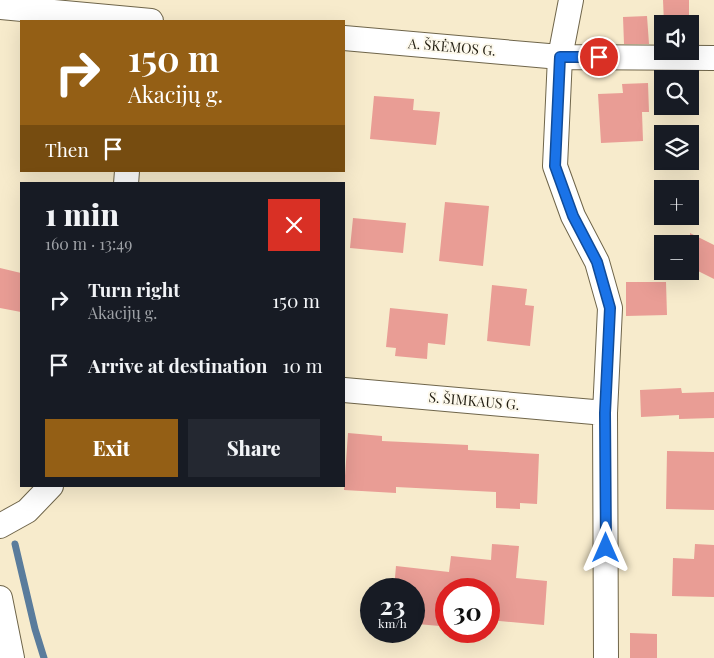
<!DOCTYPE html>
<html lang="en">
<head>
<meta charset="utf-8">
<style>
  body { margin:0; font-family:"Playfair Display",serif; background:#242831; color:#f1f3f6; height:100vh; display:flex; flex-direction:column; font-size:19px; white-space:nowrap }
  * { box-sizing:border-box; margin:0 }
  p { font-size:16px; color:#9ea1a6 }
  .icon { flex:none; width:28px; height:28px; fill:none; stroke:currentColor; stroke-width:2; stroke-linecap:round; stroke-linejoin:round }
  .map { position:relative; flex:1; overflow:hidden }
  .details { position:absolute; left:20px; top:182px; width:325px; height:305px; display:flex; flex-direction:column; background:#171b24; border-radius:0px; box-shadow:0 5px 20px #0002 }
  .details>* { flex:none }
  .banner { position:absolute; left:20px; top:20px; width:325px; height:152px; border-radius:0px; box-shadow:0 5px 20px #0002; background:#945f15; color:#fff; overflow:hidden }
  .fabs { position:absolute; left:654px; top:15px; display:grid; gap:10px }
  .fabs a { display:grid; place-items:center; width:45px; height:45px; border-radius:0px; background:#171b24; box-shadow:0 5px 20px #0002; font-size:25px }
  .speed { position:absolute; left:360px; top:578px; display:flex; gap:10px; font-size:25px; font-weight:700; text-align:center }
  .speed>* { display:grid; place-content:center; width:65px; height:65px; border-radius:50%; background:#171b24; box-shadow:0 5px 20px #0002; line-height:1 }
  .speed small { font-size:12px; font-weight:400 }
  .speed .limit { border:8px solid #d22; background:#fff; color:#111 }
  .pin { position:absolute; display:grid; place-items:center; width:42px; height:42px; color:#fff; margin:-21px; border:2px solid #fff; border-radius:50%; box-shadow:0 1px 5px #0007 }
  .me { position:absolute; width:55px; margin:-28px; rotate:0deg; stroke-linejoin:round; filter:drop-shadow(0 0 4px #0008) }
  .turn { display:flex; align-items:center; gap:18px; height:105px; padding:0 25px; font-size:22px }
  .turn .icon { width:65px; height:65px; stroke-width:2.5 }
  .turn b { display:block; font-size:35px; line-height:42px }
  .then { display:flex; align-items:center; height:48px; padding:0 25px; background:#0003; gap:10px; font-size:19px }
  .round { display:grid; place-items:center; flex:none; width:52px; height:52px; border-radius:0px; background:#242831 }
  .headline { display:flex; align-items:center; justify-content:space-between; height:85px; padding:0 25px }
  h1 { font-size:30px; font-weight:800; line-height:38px }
  .button { display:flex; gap:10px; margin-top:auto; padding:10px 25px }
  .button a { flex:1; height:58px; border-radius:0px; background:#945f15; color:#fff; font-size:20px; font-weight:800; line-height:58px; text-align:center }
  .button a+a { background:#242831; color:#f1f3f6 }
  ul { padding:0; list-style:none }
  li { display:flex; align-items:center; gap:15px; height:65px; padding:0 25px }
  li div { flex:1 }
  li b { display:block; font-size:19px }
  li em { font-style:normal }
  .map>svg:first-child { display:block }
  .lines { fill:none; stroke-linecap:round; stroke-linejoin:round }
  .stream { stroke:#5a7c9c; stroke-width:7 }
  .building { fill:#e99d95 }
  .minor-casing { stroke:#6f654a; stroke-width:26 }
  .minor { stroke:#fff; stroke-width:24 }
  .route-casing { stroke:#114b97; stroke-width:12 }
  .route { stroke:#1a73e8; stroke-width:9 }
  .labels { text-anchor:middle; stroke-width:4; stroke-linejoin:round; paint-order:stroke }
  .street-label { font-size:14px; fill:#211d11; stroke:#fdf9ec }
</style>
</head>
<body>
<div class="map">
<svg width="714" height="658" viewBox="0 0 714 658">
  <rect width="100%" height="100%" fill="#f7ebcc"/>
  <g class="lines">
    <path class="stream" d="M 15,544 L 35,629 L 44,658"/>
  </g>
  <path class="building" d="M 663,0 L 689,0 L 689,24 L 664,24 Z
    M 647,16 L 649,44 L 624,44 L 623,17 Z
    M 648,83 L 649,112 L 642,112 L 643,141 L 601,143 L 598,94 L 623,93 L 622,84 Z
    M 374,96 L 414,99 L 413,110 L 440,112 L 436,145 L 370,139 Z
    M 445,202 L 489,206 L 483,266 L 439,261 Z
    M 353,218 L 406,223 L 403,253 L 350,248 Z
    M 690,233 L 714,245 L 714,279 L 690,267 Z
    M 0,268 L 21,273 L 21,312 L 0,308 Z
    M 626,282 L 666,282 L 667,315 L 626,316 Z
    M 492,285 L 527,289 L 525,305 L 534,306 L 530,346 L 487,341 Z
    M 390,308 L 448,314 L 445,345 L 428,343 L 427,359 L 395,356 L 396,348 L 386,347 Z
    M 681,388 L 682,393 L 714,392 L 714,418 L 679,419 L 679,415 L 641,417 L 640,390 Z
    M 348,433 L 382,436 L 382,441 L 468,445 L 468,450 L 539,454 L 537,504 L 520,503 L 520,509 L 496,508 L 496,492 L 396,487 L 396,493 L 344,490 Z
    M 667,451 L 714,452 L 714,510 L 666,509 Z
    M 492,544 L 519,546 L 516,578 L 547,581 L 544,625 L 489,620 L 489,589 L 446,589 L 446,616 L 441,616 L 440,626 L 417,624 L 418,616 L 414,616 L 414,589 L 394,589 L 396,566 L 449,572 L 451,556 L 491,560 Z
    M 695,544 L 714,545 L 714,597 L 672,596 L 673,558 L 694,559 Z
    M 630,633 L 657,634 L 657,658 L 630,658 Z"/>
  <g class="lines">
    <defs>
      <path id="minor" d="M 571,0 L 560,57 L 555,166 L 573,216 L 597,262 L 610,308 L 605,413 L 606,658
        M 0,7 L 151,21
        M 344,38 L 560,57 L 714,58
        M 126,184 L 127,171
        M 344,390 L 605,413
        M 0,526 L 27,511 L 51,486
        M 0,598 L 12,658"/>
    </defs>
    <use href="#minor" class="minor-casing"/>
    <use href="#minor" class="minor"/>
  </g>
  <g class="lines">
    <defs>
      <path id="route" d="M 599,57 L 560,57 L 555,166 L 573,216 L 597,262 L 610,308 L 605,413 L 606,548"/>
    </defs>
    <use href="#route" class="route-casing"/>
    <use href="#route" class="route"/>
  </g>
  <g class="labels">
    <g class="street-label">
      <text transform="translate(452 47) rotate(5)" y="5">A. ŠKĖMOS G.</text>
      <text transform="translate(474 401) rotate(5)" y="5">S. ŠIMKAUS G.</text>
    </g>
  </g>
</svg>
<div class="fabs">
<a><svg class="icon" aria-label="sound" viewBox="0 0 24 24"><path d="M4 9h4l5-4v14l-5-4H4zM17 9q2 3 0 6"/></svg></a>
<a><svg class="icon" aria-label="search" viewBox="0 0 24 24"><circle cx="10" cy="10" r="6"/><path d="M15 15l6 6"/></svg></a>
<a><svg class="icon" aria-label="layers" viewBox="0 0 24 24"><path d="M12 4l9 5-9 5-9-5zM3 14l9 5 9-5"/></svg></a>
<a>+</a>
<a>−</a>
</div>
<div class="speed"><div>23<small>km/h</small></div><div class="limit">30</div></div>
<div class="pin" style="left:599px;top:57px;background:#d93025"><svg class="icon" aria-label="arrive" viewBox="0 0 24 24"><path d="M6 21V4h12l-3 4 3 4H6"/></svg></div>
<svg class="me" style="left:606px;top:548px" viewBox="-20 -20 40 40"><path d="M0-17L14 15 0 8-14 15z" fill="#1a73e8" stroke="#fff" stroke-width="4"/></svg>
<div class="banner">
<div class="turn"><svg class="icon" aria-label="right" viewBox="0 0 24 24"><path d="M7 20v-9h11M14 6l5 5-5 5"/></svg><div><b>150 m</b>Akacijų g.</div></div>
<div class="then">Then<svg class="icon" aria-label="arrive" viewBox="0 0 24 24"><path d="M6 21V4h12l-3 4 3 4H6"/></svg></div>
</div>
<section class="details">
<div class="headline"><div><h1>1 min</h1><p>160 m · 13:49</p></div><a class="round" style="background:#d93025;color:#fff"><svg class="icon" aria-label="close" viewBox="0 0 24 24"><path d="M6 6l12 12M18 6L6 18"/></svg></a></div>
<ul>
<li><svg class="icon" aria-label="right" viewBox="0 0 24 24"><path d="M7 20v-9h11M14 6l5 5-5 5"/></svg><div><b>Turn right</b><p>Akacijų g.</p></div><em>150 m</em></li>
<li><svg class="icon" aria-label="arrive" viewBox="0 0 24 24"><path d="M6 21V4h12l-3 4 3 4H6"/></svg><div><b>Arrive at destination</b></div><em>10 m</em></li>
</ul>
<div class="button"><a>Exit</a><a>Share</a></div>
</section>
</div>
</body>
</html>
